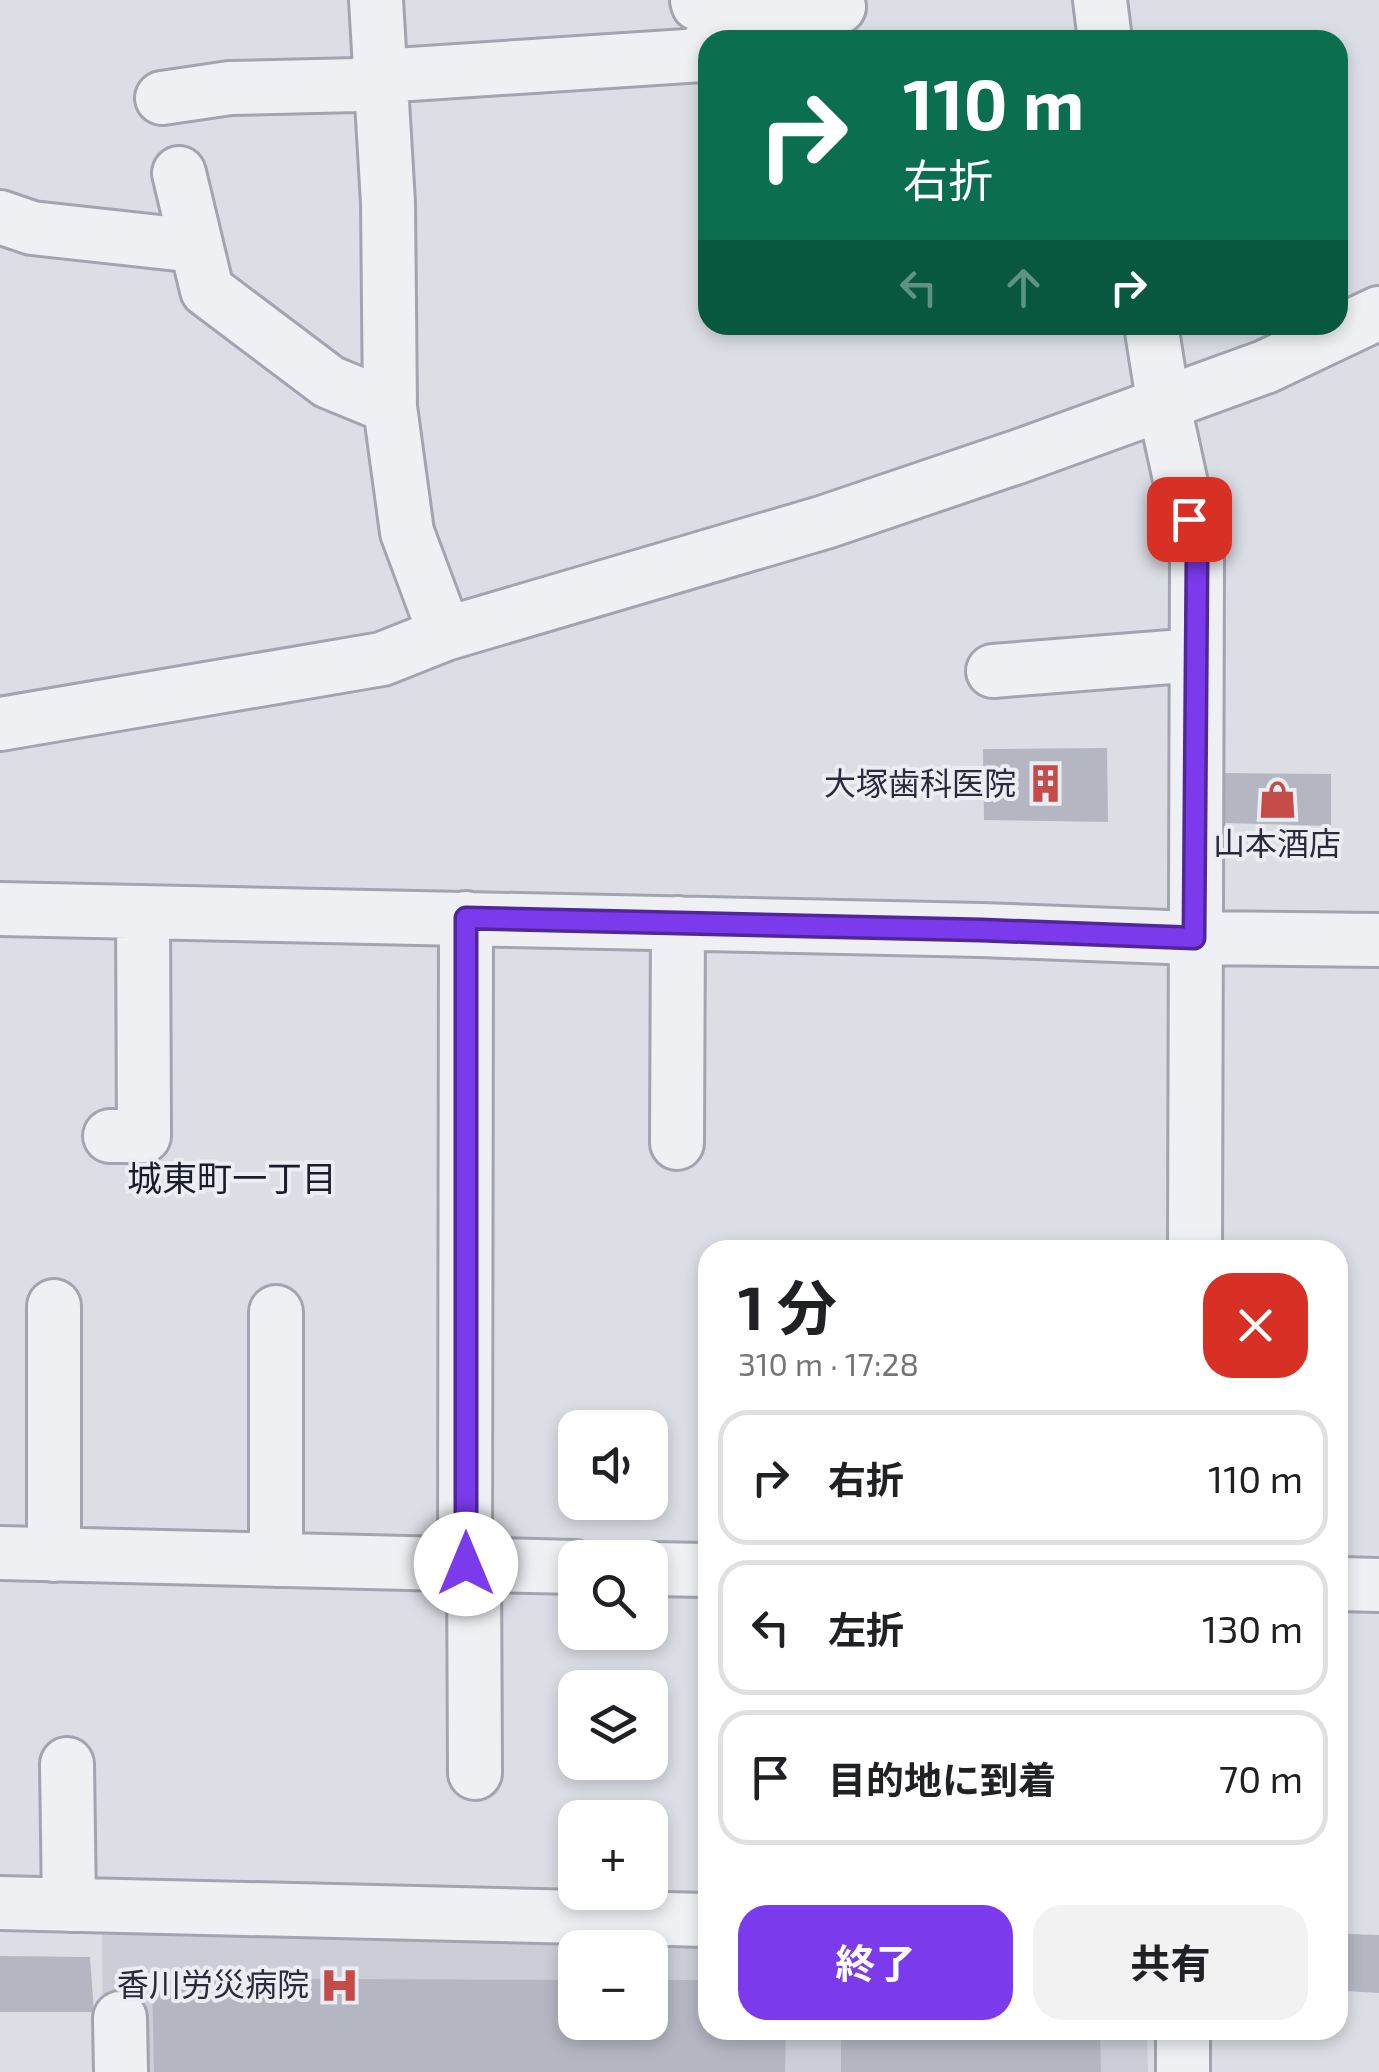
<!DOCTYPE html>
<html lang="ja">
<head>
<meta charset="utf-8">
<style>
  body { margin:0; font-family:"Exo 2","Noto Sans JP",sans-serif; background:#f2f2f2; color:#202124; height:100vh; display:flex; flex-direction:column; font-size:38px; white-space:nowrap }
  * { box-sizing:border-box; margin:0 }
  p { font-size:32px; color:#757577 }
  .icon { flex:none; width:55px; height:55px; fill:none; stroke:currentColor; stroke-width:2; stroke-linecap:round; stroke-linejoin:round }
  .map { position:relative; flex:1; overflow:hidden }
  .drawer { position:absolute; left:698px; top:1240px; width:650px; height:800px; display:flex; flex-direction:column; background:#fff; border-radius:30px; box-shadow:0 5px 15px #0003 }
  .drawer>* { flex:none }
  .banner { position:absolute; left:698px; top:30px; width:650px; height:305px; border-radius:30px; box-shadow:0 5px 15px #0003; background:#0b6e4f; color:#fff; overflow:hidden }
  .fabs { position:absolute; left:558px; top:1410px; display:grid; gap:20px }
  .fabs a { display:grid; place-items:center; width:110px; height:110px; border-radius:20px; background:#fff; box-shadow:0 5px 15px #0003; font-size:50px }
  .pin { position:absolute; display:grid; place-items:center; width:85px; height:85px; color:#fff; margin:-42px; border-radius:20px; box-shadow:0 5px 15px #0006 }
  .me { position:absolute; width:110px; margin:-55px; rotate:0deg; stroke-linejoin:round; filter:drop-shadow(0 0 8px #0008) }
  .turn { display:flex; align-items:center; gap:35px; height:210px; padding:0 40px; font-size:45px }
  .turn .icon { width:130px; height:130px; stroke-width:2.5 }
  .turn b { display:block; font-size:70px; line-height:85px }
  .lanes { display:flex; align-items:center; height:95px; padding:0 40px; background:#0003; justify-content:center; gap:50px; direction:ltr }
  .lanes .off { opacity:.35 }
  .round { display:grid; place-items:center; flex:none; width:105px; height:105px; border-radius:30px; background:#f2f2f2 }
  .head { display:flex; align-items:center; justify-content:space-between; height:170px; padding:0 40px }
  h1 { font-size:60px; font-weight:700; line-height:75px }
  .primary-button { display:flex; gap:20px; margin-top:auto; padding:20px 40px }
  .primary-button a { flex:1; height:115px; border-radius:30px; background:#7c3aed; color:#fff; font-size:40px; font-weight:700; line-height:115px; text-align:center }
  .primary-button a+a { background:#f2f2f2; color:#202124 }
  ul { padding:0; list-style:none }
  li { display:flex; align-items:center; gap:30px; height:135px; margin:0 20px 15px; padding:0 20px; border:5px solid #e0e0e0; border-radius:30px }
  li div { flex:1 }
  li b { display:block; font-size:38px }
  li em { font-style:normal }
  .map>svg:first-child { display:block }
  .built { fill:#cbcdd7; fill-rule:evenodd }
  .building { fill:#b4b7c2 }
  .lines { fill:none; stroke-linecap:round; stroke-linejoin:round }
  .minor-casing { stroke:#a2a5af; stroke-width:58 }
  .minor { stroke:#eff0f4; stroke-width:52 }
  .route-casing { stroke:#51269a; stroke-width:25 }
  .route { stroke:#7c3aed; stroke-width:18 }
  .labels { text-anchor:middle; stroke-width:8; stroke-linejoin:round; paint-order:stroke }
  .poi-label { font-size:32px; fill:#272b3b; stroke:#ebedf3; text-anchor:end }
  .neighbourhood-label { font-size:35px; fill:#191c2b; stroke:#ebedf3 }
</style>
</head>
<body>
<div class="map">
<svg width="1379" height="2072" viewBox="0 0 1379 2072">
  <rect width="100%" height="100%" fill="#dcdee5"/>
  <path class="built" d="M 102,1923 L 707,1936 L 708,2030 L 1147,2030 L 1148,2072 L 103,2072 ZM 575,1948 L 650,1948 L 650,2022 L 575,2022 Z"/>
  <path class="building" d="M 1107,748 L 1108,822 L 984,820 L 983,749 Z
    M 1223,773 L 1331,774 L 1331,826 L 1224,823 Z
    M 1347,1934 L 1379,1935 L 1379,1993 L 1346,1991 Z
    M 0,1956 L 90,1957 L 94,2012 L 0,2012 Z
    M 152,1978 L 575,1980 L 575,2022 L 650,2022 L 650,1980 L 708,1980 L 708,2030 L 786,2030 L 785,2072 L 154,2072 Z
    M 841,2030 L 1100,2030 L 1101,2072 L 841,2072 Z"/>
  <g class="lines">
    <defs>
      <path id="minor" d="M 376,0 L 388,203 L 390,407 L 407,532 L 445,634
        M 697,0 L 698,4 L 736,21 L 839,7
        M 1100,0 L 1105,40
        M 162,98 L 230,88 L 357,85 L 380,76 L 702,55 L 708,44
        M 179,173 L 207,290 L 329,382 L 390,407
        M 0,217 L 32,228 L 196,246
        M 1151,325 L 1164,406 L 1197,557 L 1195,1250
        M 993,671 L 1196,655
        M 0,724 L 382,659 L 445,634 L 825,522 L 1017,457 L 1265,367 L 1379,313
        M 0,909 L 981,930 L 1194,938 L 1379,940
        M 110,1136 L 144,1136 L 143,912
        M 677,1143 L 678,923
        M 54,1306 L 54,1555
        M 0,1553 L 575,1567
        M 276,1560 L 276,1312
        M 465,1565 L 466,918
        M 474,1565 L 475,1773
        M 650,1569 L 708,1570
        M 1338,1584 L 1379,1585
        M 67,1764 L 69,1905
        M 0,1903 L 708,1920
        M 120,2018 L 121,2072
        M 1183,2030 L 1183,2072"/>
    </defs>
    <use href="#minor" class="minor-casing"/>
    <use href="#minor" class="minor"/>
  </g>
  <g class="lines">
    <defs>
      <path id="route" d="M 466,1564 L 466,918 L 981,930 L 1194,938 L 1197,557 L 1189,519"/>
    </defs>
    <use href="#route" class="route-casing"/>
    <use href="#route" class="route"/>
  </g>
  <defs>
    <symbol id="building-bare" viewBox="-9 -9 18 18"><path d="M-4-6H4V6H1V3H-1V6H-4ZM-2.5-4.3h1.7v1.8h-1.7ZM.8-4.3h1.7v1.8H.8ZM-2.5-1h1.7V.8h-1.7ZM.8-1h1.7V.8H.8Z" fill="#c44c48" stroke="#ebedf3" stroke-width="2.5" paint-order="stroke"/></symbol>
    <symbol id="shop-bare" viewBox="-9 -9 18 18"><path d="M-5-2.5h2.3a2.7 3.5 0 0 1 5.4 0H5L5.5 6h-11ZM-1.5-2.5h3a1.5 2.3 0 0 0-3 0Z" fill="#c44c48" stroke="#ebedf3" stroke-width="2.5" paint-order="stroke"/></symbol>
    <symbol id="hospital-bare" viewBox="-9 -9 18 18"><path d="M-5-5h3v3.5h4V-5h3V5h-3V1.5h-4V5h-3Z" fill="#c44c48" stroke="#ebedf3" stroke-width="2.5" paint-order="stroke"/></symbol>
  </defs>
  <g fill-rule="evenodd">
    <use href="#building-bare" x="1018" y="756" width="55" height="55"/>
    <use href="#shop-bare" x="1250" y="772" width="55" height="55"/>
    <use href="#hospital-bare" x="312" y="1958" width="55" height="55"/>
  </g>
  <g class="labels">
    <g class="poi-label">
      <text x="1016" y="795">大塚歯科医院</text>
      <text x="1277" y="855" text-anchor="middle">山本酒店</text>
      <text x="309" y="1996">香川労災病院</text>
    </g>
    <g class="neighbourhood-label">
      <text x="232" y="1191">城東町一丁目</text>
    </g>
  </g>
</svg>
<div class="fabs">
<a><svg class="icon" aria-label="sound" viewBox="0 0 24 24"><path d="M4 9h4l5-4v14l-5-4H4zM17 9q2 3 0 6"/></svg></a>
<a><svg class="icon" aria-label="search" viewBox="0 0 24 24"><circle cx="10" cy="10" r="6"/><path d="M15 15l6 6"/></svg></a>
<a><svg class="icon" aria-label="layers" viewBox="0 0 24 24"><path d="M12 4l9 5-9 5-9-5zM3 14l9 5 9-5"/></svg></a>
<a>+</a>
<a>−</a>
</div>
<div class="pin" style="left:1189px;top:519px;background:#d93025"><svg class="icon" aria-label="arrive" viewBox="0 0 24 24"><path d="M6 21V4h12l-3 4 3 4H6"/></svg></div>
<svg class="me" style="left:466px;top:1564px" viewBox="-20 -20 40 40"><circle r="19" fill="#fff"/><path d="M0-13L10 11 0 6-10 11z" fill="#7c3aed"/></svg>
<div class="banner">
<div class="turn"><svg class="icon" aria-label="right" viewBox="0 0 24 24"><path d="M7 20v-9h11M14 6l5 5-5 5"/></svg><div><b>110 m</b>右折</div></div>
<div class="lanes"><svg class="icon off" aria-label="left" viewBox="0 0 24 24"><path d="M17 20v-9H6M10 6l-5 5 5 5"/></svg><svg class="icon off" aria-label="ahead" viewBox="0 0 24 24"><path d="M12 20V5M6 11l6-6 6 6"/></svg><svg class="icon" aria-label="right" viewBox="0 0 24 24"><path d="M7 20v-9h11M14 6l5 5-5 5"/></svg></div>
</div>
<section class="drawer">
<div class="head"><div><h1>1 分</h1><p>310 m · 17:28</p></div><a class="round" style="background:#d93025;color:#fff"><svg class="icon" aria-label="close" viewBox="0 0 24 24"><path d="M6 6l12 12M18 6L6 18"/></svg></a></div>
<ul>
<li><svg class="icon" aria-label="right" viewBox="0 0 24 24"><path d="M7 20v-9h11M14 6l5 5-5 5"/></svg><div><b>右折</b></div><em>110 m</em></li>
<li><svg class="icon" aria-label="left" viewBox="0 0 24 24"><path d="M17 20v-9H6M10 6l-5 5 5 5"/></svg><div><b>左折</b></div><em>130 m</em></li>
<li><svg class="icon" aria-label="arrive" viewBox="0 0 24 24"><path d="M6 21V4h12l-3 4 3 4H6"/></svg><div><b>目的地に到着</b></div><em>70 m</em></li>
</ul>
<div class="primary-button"><a>終了</a><a>共有</a></div>
</section>
</div>
</body>
</html>
